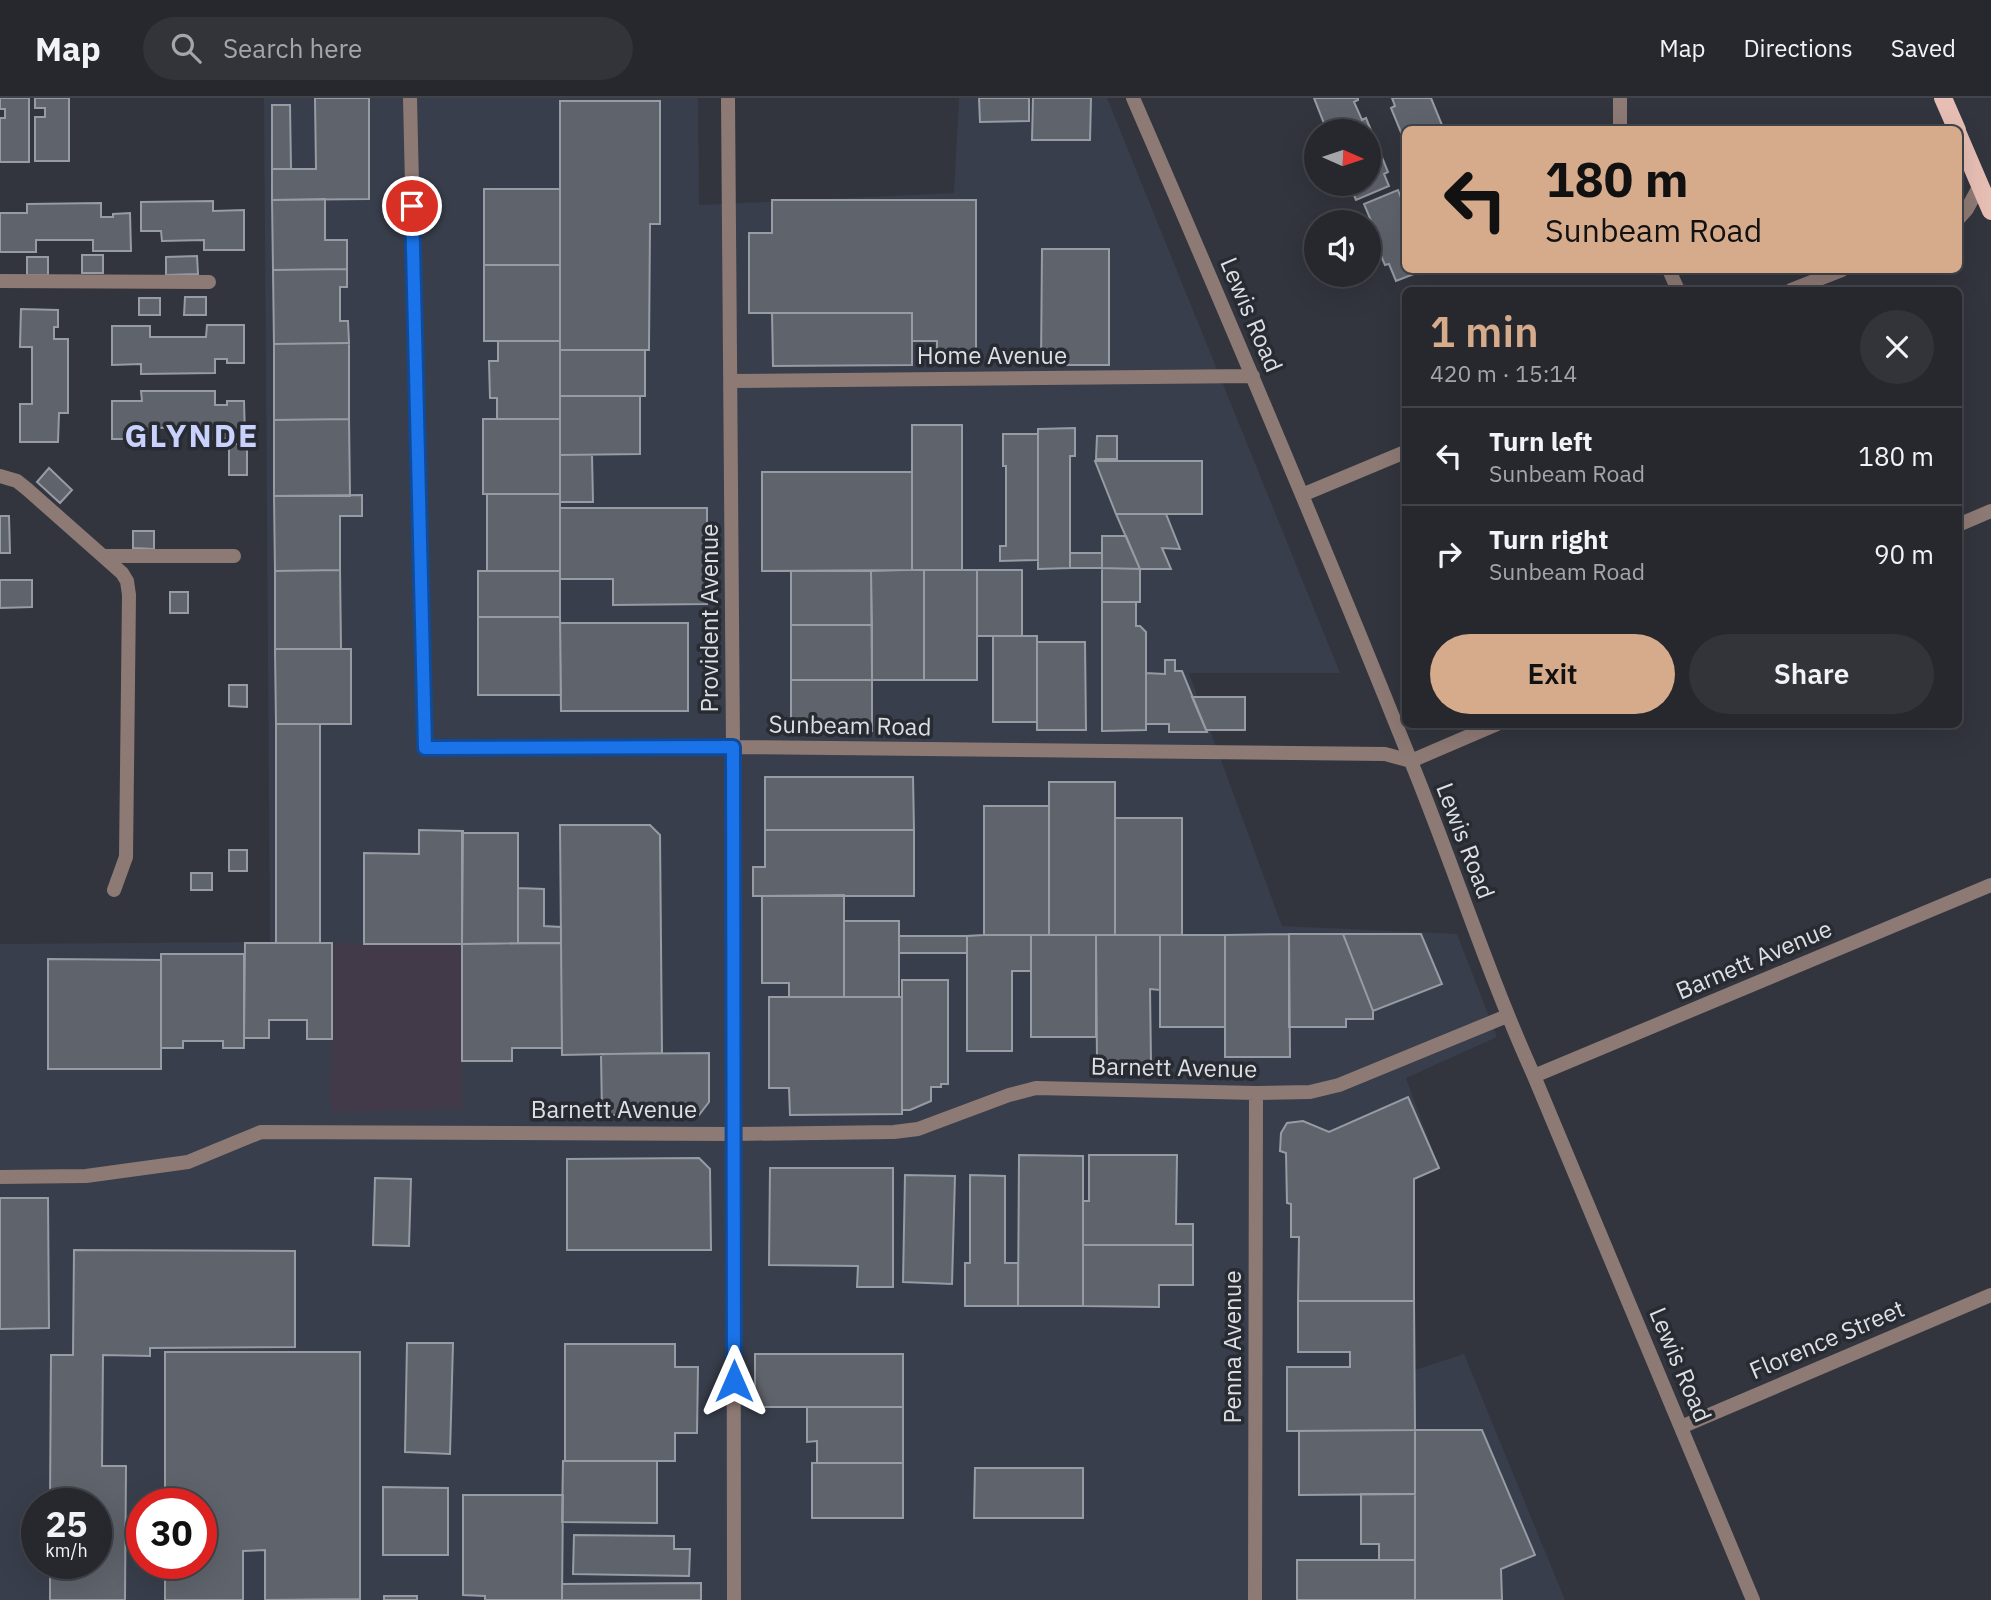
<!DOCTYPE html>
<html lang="en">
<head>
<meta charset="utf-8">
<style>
  body { margin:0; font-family:"IBM Plex Sans",sans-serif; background:#32343a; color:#f1f3f6; height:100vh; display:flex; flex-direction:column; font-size:26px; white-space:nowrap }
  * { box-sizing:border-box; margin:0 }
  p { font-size:23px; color:#a4a6aa }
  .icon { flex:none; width:38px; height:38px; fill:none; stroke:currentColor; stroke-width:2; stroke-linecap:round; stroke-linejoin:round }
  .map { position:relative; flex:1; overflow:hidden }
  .sheet { position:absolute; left:1402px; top:189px; width:560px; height:441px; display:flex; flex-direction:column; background:#26282e; border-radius:10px; box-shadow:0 7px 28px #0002,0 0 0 2px #42444a }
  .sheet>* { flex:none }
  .top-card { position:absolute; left:1402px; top:28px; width:560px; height:147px; border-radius:10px; box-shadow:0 7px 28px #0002,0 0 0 2px #42444a; background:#d6ab8b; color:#111; overflow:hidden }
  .needle { width:46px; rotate:93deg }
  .buttons { position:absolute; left:1304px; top:21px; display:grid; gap:14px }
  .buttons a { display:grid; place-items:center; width:77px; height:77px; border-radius:50%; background:#26282e; box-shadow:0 7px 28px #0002,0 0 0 2px #42444a; font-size:35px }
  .speed { position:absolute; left:21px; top:1390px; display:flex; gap:14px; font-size:35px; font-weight:700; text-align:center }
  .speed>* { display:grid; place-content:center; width:91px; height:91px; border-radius:50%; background:#26282e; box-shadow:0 7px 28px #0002,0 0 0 2px #42444a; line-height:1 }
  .speed small { font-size:18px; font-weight:400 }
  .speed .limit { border:10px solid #d22; background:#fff; color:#111 }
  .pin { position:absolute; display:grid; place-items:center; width:60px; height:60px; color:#fff; margin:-30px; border:4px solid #fff; border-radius:50%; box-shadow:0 2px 7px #0007 }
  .me { position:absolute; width:77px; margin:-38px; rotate:0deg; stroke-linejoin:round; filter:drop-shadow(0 0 5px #0008) }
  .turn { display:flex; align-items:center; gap:24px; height:147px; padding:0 28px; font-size:32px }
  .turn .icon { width:91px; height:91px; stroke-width:2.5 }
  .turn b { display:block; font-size:49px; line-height:60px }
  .round { display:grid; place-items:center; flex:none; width:74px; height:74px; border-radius:37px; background:#32343a }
  .overview { display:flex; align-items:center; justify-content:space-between; height:119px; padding:0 28px }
  h1 { font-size:42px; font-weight:600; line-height:52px; color:#d6ab8b }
  .action { display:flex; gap:14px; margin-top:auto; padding:14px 28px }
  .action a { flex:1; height:80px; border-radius:42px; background:#d6ab8b; color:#111; font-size:28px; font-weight:600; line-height:80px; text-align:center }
  .action a+a { background:#32343a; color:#f1f3f6 }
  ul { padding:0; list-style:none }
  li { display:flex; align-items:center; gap:21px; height:98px; padding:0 28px; border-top:2px solid #42444a }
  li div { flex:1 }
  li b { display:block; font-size:26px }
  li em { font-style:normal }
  header { display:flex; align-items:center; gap:42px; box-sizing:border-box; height:98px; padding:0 35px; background:#26282e; border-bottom:2px solid #42444a }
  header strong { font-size:33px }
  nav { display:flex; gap:38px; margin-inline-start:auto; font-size:24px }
  .search { width:490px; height:63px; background:#32343a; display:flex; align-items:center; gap:18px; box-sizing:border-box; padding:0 24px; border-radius:38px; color:#a4a6aa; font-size:26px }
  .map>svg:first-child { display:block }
  .built { fill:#383e4b; fill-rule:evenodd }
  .industrial { fill:#423949 }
  .building { fill:#5f636b; stroke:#969ba4; stroke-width:2 }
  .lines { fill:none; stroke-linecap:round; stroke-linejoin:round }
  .street { stroke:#8e7a75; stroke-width:14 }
  .primary { stroke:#e7beb4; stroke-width:18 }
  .route-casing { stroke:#114b97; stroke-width:18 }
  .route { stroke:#1a73e8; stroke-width:12 }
  .labels { text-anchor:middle; stroke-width:7; stroke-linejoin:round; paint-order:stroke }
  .street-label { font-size:24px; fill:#dcdfe3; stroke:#282b32 }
  .district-label { font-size:32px; font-weight:bold; letter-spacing:2px; fill:#c9d2fc; stroke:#282b32 }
</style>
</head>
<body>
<header>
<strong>Map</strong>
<div class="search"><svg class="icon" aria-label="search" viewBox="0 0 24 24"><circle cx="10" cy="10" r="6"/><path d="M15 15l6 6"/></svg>Search here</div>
<nav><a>Map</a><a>Directions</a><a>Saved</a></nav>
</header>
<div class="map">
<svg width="1991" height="1502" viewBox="0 0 1991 1502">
  <rect width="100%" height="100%" fill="#32353d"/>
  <path class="built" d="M 264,0 L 698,0 L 699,107 L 954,95 L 959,0 L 1107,0 L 1340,575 L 1189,575 L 1282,828 L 1457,836 L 1497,939 L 1406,980 L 1439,1070 L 1414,1082 L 1415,1272 L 1464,1256 L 1565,1502 L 0,1502 L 0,846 L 270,844 ZM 37,1405 L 96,1405 L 96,1465 L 37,1465 ZM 142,1405 L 201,1405 L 201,1465 L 142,1465 Z"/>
  <path class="industrial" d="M 332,845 L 462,846 L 462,1010 L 331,1014 Z"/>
  <path class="building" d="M 0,0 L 29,0 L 29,64 L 0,64 L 0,20 L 5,20 L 5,11 L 0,11 Z
    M 35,0 L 69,0 L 69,63 L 35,63 L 35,19 L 45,19 L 45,10 L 35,10 Z
    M 315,0 L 369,0 L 369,101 L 272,102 L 272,71 L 316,71 Z
    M 979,0 L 1029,0 L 1029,23 L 980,24 Z
    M 1033,0 L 1091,0 L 1090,42 L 1032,42 Z
    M 1314,0 L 1358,0 L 1358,2 L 1354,4 L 1362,22 L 1366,20 L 1388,74 L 1384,76 L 1389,88 L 1356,102 L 1349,86 L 1368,86 L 1368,33 L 1327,33 Z
    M 1392,0 L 1431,0 L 1444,32 L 1405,32 L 1405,44 L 1391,10 L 1395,8 Z
    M 560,3 L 660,3 L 660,126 L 650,126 L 649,252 L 560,252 Z
    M 272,7 L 290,7 L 291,71 L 272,71 Z
    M 484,91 L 560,91 L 560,167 L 484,167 Z
    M 1398,92 L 1405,110 L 1405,172 L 1424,172 L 1396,183 L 1389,166 L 1385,167 L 1368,128 L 1368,126 L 1372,125 L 1364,106 Z
    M 325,101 L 325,142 L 347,142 L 347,171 L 273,172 L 272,102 Z
    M 772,102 L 976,102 L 976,265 L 937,266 L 937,243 L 912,243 L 912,215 L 749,215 L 749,135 L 772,135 Z
    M 213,103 L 213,113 L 244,112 L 244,152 L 204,152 L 204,142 L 162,143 L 161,133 L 141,133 L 141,104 Z
    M 101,105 L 101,119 L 113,119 L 113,116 L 130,115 L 131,153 L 93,153 L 93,142 L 36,142 L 36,154 L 0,154 L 0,115 L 27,115 L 27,106 Z
    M 1042,151 L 1109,151 L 1109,267 L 1041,267 Z
    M 82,157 L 103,157 L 103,175 L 82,175 Z
    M 197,158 L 198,176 L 166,177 L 166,159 Z
    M 27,159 L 48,159 L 48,177 L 27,177 Z
    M 484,167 L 560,167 L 560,243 L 484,243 Z
    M 347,171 L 347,189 L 340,189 L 340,223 L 348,223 L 349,245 L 274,246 L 273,172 Z
    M 185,199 L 206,199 L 206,217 L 184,217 Z
    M 139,200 L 160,200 L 160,217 L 139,217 Z
    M 21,211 L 58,212 L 58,229 L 54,229 L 54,241 L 68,241 L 68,315 L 59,315 L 58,344 L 20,344 L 20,306 L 32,306 L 32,249 L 20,249 Z
    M 772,215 L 912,215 L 912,267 L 773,268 Z
    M 207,227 L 244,227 L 244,265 L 227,265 L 227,261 L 215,261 L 215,275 L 141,276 L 141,266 L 112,267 L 112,228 L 150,228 L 150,239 L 206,239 Z
    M 498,243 L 560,243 L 560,321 L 497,321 L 497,300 L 490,300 L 489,263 L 498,263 Z
    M 349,245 L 349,321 L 274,322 L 274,246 Z
    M 560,252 L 645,252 L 645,298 L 560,298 Z
    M 141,293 L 215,293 L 215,307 L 227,307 L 227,303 L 244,303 L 245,340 L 207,341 L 207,329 L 150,330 L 151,341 L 112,341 L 112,303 L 142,303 Z
    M 560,298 L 640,298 L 640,356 L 560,357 Z
    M 349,321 L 350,398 L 274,398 L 274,322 Z
    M 483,321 L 560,321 L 560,396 L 483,396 Z
    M 912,327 L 962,327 L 962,472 L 912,472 Z
    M 1075,330 L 1075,358 L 1070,358 L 1070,470 L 1038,471 L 1038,331 Z
    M 1003,336 L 1038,336 L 1038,462 L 1000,463 L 1000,448 L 1006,448 L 1006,368 L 1003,368 Z
    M 1097,338 L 1117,338 L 1117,361 L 1096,361 Z
    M 229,346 L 247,346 L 247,377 L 229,377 Z
    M 560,357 L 592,357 L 593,404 L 560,404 Z
    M 1095,363 L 1202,363 L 1202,416 L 1116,416 Z
    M 49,370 L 72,392 L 60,405 L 37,384 Z
    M 762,374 L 912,374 L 912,472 L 762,473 Z
    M 487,396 L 560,396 L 560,473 L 487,473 Z
    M 362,397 L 362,418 L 340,418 L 340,472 L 275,473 L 274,398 Z
    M 560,410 L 707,410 L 707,506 L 613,507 L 613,481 L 560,481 Z
    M 1116,416 L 1166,416 L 1180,451 L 1162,450 L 1171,471 L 1140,471 Z
    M 0,418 L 9,418 L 10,455 L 0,455 Z
    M 133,433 L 154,433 L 154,451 L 133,450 Z
    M 1102,438 L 1126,438 L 1140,471 L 1102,470 Z
    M 1070,455 L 1102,455 L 1102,470 L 1070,470 Z
    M 1102,470 L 1140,471 L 1140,504 L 1102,504 Z
    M 340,472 L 341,551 L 275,551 L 275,473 Z
    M 912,472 L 924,472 L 924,582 L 872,582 L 871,473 Z
    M 924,472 L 977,472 L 977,582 L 924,582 Z
    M 977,472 L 1022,472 L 1022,538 L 977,538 Z
    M 478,473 L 560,473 L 560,519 L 478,519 Z
    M 791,473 L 871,473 L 872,527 L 791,527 Z
    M 0,482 L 32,482 L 32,509 L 0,510 Z
    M 170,494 L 188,494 L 188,515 L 170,515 Z
    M 1102,504 L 1136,504 L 1136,528 L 1140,528 L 1146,534 L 1146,632 L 1102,633 Z
    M 478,519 L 560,519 L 561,597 L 478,597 Z
    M 560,525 L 688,525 L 688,613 L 561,613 Z
    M 791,527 L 872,527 L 872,582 L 791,582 Z
    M 993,538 L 1037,538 L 1037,624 L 993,624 Z
    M 1037,544 L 1085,544 L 1086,632 L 1037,632 Z
    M 275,551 L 351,551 L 351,626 L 276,626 Z
    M 1165,562 L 1175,562 L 1175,573 L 1182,573 L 1207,634 L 1169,634 L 1169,626 L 1146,626 L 1146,575 L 1165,576 Z
    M 791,582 L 872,582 L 872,633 L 791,633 Z
    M 229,587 L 247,587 L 247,609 L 229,608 Z
    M 1192,599 L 1245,599 L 1245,632 L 1206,632 Z
    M 276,626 L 320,626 L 320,845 L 276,845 Z
    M 765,679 L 913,679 L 914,732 L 765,732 Z
    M 1049,684 L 1115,684 L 1115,837 L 1049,837 Z
    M 984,708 L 1049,708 L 1049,837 L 984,837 Z
    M 1115,720 L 1182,720 L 1182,837 L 1115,837 Z
    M 560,727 L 650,727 L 660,737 L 662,955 L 562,957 Z
    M 419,732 L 463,733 L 462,846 L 364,846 L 364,755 L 419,756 Z
    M 765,732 L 914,732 L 914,798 L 753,798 L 753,769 L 765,769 Z
    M 462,735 L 518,735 L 518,845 L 462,846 Z
    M 229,752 L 247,752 L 247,773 L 229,773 Z
    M 191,775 L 212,775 L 212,792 L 191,792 Z
    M 518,790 L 544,791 L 544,828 L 561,829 L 561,845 L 518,845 Z
    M 844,797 L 844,899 L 789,899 L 789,885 L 762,885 L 762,798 Z
    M 844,823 L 899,823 L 899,899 L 844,899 Z
    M 1289,836 L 1290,959 L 1225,959 L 1225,837 Z
    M 1289,836 L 1343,836 L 1373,913 L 1373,921 L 1346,921 L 1346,929 L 1289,929 Z
    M 1343,836 L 1421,836 L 1442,886 L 1373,913 Z
    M 984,837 L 1031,837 L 1031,873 L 1012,873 L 1012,953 L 967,953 L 967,838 Z
    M 1031,837 L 1096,837 L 1096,939 L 1031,939 Z
    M 1096,837 L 1160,837 L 1160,892 L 1150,891 L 1151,965 L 1097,965 Z
    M 1160,837 L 1225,837 L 1225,929 L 1160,929 Z
    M 899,838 L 967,838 L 967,855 L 899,855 Z
    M 245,845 L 332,845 L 332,941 L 307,941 L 307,922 L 269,922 L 269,940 L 244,940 Z
    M 561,845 L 562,950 L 512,950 L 512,963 L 462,963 L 462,846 Z
    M 161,856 L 244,856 L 244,950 L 223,950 L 223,943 L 183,943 L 183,950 L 161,950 Z
    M 48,861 L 161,862 L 161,971 L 48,971 Z
    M 902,882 L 948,882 L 948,986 L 941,986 L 941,989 L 931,989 L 931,1003 L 910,1012 L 902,1012 Z
    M 769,899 L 902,899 L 902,1016 L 790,1017 L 789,990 L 769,990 Z
    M 709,955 L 709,1004 L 699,1017 L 602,1017 L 601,956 Z
    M 1408,999 L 1439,1070 L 1414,1081 L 1414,1203 L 1298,1203 L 1299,1139 L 1291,1139 L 1291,1106 L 1287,1105 L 1286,1055 L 1280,1053 L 1281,1035 L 1287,1025 L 1303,1023 L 1329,1034 Z
    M 1019,1057 L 1083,1058 L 1083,1208 L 1018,1208 Z
    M 1089,1057 L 1177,1057 L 1176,1126 L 1193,1126 L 1193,1147 L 1083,1147 L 1083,1103 L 1089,1103 Z
    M 699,1060 L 710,1071 L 711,1152 L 567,1152 L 567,1061 Z
    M 770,1070 L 893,1070 L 893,1189 L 857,1189 L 858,1168 L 769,1167 Z
    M 905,1077 L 955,1078 L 952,1186 L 903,1184 Z
    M 970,1077 L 1005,1078 L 1005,1165 L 1018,1165 L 1018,1208 L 965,1208 L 965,1165 L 970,1165 Z
    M 375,1080 L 411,1081 L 409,1148 L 373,1147 Z
    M 0,1100 L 48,1100 L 49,1230 L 0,1231 Z
    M 1083,1147 L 1193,1147 L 1193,1187 L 1159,1187 L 1159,1209 L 1083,1208 Z
    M 74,1152 L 295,1153 L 295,1249 L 150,1250 L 150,1258 L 103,1257 L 102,1368 L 126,1368 L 125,1502 L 50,1502 L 50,1465 L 96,1465 L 96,1405 L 50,1405 L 51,1257 L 73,1257 Z
    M 1298,1203 L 1414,1203 L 1415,1332 L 1287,1333 L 1287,1269 L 1350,1269 L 1350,1254 L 1298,1254 Z
    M 407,1245 L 453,1245 L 450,1356 L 405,1354 Z
    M 565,1246 L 675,1246 L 675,1269 L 698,1269 L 697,1335 L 675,1335 L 675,1363 L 565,1363 Z
    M 165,1254 L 360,1254 L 360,1501 L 265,1502 L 265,1452 L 243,1453 L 243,1502 L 165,1502 L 165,1465 L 201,1465 L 201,1405 L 165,1405 Z
    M 755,1256 L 903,1256 L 903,1309 L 755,1309 Z
    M 807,1309 L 903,1309 L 903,1365 L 817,1365 L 817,1343 L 807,1344 Z
    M 1415,1332 L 1482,1332 L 1535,1457 L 1501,1471 L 1502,1502 L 1415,1502 Z
    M 1415,1332 L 1415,1396 L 1299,1397 L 1299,1333 Z
    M 563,1363 L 657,1363 L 657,1425 L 562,1424 Z
    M 812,1365 L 903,1365 L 903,1420 L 812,1420 Z
    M 975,1370 L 1083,1370 L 1083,1420 L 974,1420 Z
    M 383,1389 L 448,1390 L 448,1457 L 383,1457 Z
    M 1361,1396 L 1415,1396 L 1415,1462 L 1379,1462 L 1379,1446 L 1361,1446 Z
    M 463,1397 L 563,1397 L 562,1502 L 485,1502 L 485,1498 L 463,1497 Z
    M 574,1437 L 674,1438 L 674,1451 L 690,1451 L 689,1478 L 573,1476 Z
    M 1297,1462 L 1415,1462 L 1415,1502 L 1297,1502 Z
    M 701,1485 L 701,1502 L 562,1502 L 562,1486 Z
    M 384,1498 L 417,1498 L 417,1502 L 384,1502 Z"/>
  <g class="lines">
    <path class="street" d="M 410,0 L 425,650 L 733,649 L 1385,656 L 1411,663 L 1497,626
      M 728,0 L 733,649 L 734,1502
      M 1133,0 C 1228,219 1321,439 1410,661 C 1453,766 1487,874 1534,978 L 1753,1502
      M 1620,0 L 1620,32
      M 1958,121 L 1967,111 L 1980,87
      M 1669,172 L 1678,192
      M 0,183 L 209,184
      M 1791,192 L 1842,172
      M 731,283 L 1253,278
      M 0,378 L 17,383 L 27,391 L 122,475 L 127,483 L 129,497 L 126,759 L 114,792
      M 1302,397 L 1405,354
      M 1958,427 L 1991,413
      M 103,458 L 234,458
      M 1534,978 L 1991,787
      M 0,1079 L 86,1078 L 188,1064 L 261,1034 L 734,1036 L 894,1034 L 918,1031 L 1009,997 L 1036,990 L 1256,995 L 1310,994 L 1339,987 L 1507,918
      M 1681,1329 L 1991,1197
      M 1255,1502 L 1256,995"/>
    <path class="primary" d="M 1943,0 L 1957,32
      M 1958,36 L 1991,113"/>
  </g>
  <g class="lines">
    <defs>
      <path id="route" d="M 412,108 L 425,650 L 733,649 L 734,1283"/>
    </defs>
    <use href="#route" class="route-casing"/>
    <use href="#route" class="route"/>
  </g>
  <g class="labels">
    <g class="street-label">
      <text transform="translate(1251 217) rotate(67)" y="8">Lewis Road</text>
      <text x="992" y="266">Home Avenue</text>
      <text transform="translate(710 520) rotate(-90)" y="8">Provident Avenue</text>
      <text transform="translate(850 628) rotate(1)" y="8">Sunbeam Road</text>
      <text transform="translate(1465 743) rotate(69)" y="8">Lewis Road</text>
      <text transform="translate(1754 862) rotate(-23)" y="8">Barnett Avenue</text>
      <text transform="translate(1174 970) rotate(1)" y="8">Barnett Avenue</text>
      <text x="614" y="1020">Barnett Avenue</text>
      <text transform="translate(1827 1242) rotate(-23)" y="8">Florence Street</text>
      <text transform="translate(1233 1249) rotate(-90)" y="8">Penna Avenue</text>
      <text transform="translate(1680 1267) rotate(67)" y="8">Lewis Road</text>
    </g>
    <g class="district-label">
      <text x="192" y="349">GLYNDE</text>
    </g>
  </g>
</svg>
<div class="buttons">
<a><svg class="needle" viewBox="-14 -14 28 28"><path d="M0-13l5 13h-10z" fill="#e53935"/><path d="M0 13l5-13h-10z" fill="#a4a6aa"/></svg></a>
<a><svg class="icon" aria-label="sound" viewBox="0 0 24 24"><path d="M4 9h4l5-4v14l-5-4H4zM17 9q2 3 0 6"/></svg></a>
</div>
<div class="speed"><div>25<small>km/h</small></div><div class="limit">30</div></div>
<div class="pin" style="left:412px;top:108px;background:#d93025"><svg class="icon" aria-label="arrive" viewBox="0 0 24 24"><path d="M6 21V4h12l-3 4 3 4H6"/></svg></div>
<svg class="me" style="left:734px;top:1283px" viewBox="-20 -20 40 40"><path d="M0-17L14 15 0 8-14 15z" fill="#1a73e8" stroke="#fff" stroke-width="4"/></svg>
<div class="top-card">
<div class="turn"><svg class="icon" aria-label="left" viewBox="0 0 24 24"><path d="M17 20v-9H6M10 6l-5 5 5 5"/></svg><div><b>180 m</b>Sunbeam Road</div></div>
</div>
<section class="sheet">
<div class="overview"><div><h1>1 min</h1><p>420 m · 15:14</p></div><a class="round"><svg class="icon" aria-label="close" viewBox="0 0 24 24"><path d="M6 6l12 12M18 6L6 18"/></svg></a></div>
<ul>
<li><svg class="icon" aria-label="left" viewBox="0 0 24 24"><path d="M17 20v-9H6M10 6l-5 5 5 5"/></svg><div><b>Turn left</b><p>Sunbeam Road</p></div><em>180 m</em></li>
<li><svg class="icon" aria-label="right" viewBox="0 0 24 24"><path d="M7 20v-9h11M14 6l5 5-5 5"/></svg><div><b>Turn right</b><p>Sunbeam Road</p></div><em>90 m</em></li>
</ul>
<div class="action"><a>Exit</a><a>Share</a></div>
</section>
</div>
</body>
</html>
